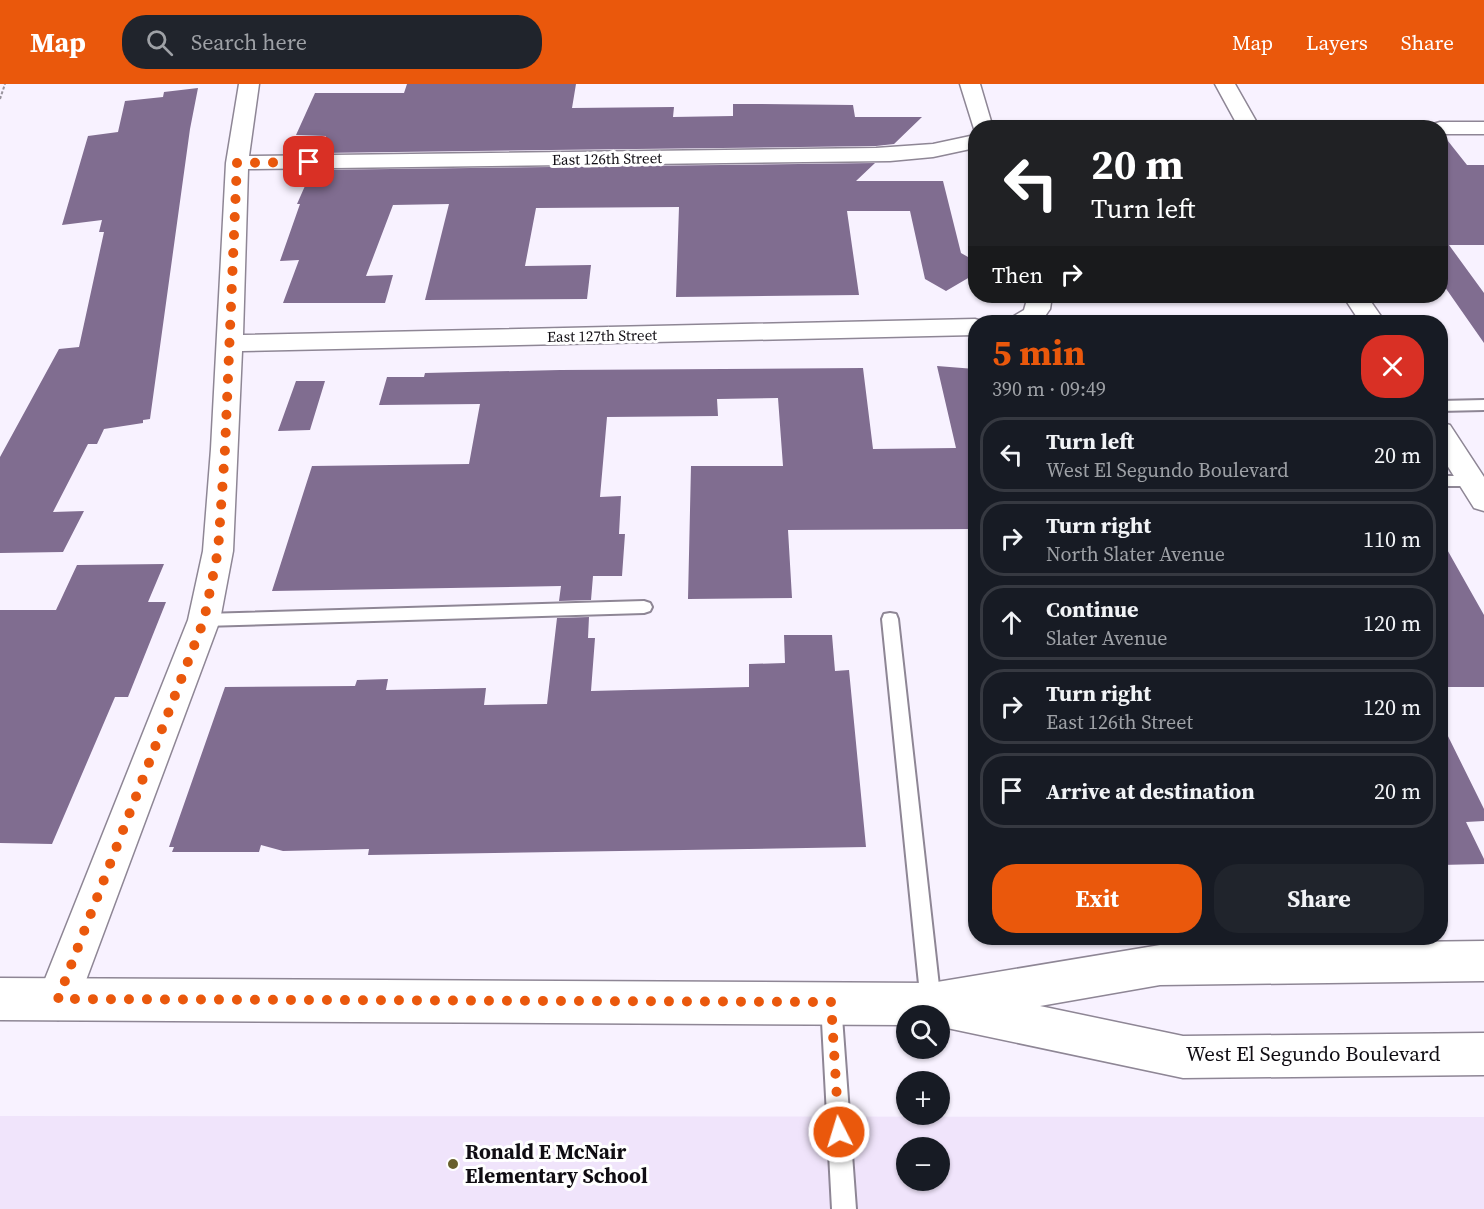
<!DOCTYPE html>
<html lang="en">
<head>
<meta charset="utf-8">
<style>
  body { margin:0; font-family:"Source Serif 4",serif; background:#20242c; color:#f1f3f6; height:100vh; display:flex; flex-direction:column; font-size:22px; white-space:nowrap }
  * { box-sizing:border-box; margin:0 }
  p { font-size:20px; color:#9ea1a6 }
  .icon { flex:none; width:33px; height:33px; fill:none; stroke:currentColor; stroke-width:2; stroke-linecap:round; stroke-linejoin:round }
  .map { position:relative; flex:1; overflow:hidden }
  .side { position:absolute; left:968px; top:231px; width:480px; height:630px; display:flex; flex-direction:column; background:#171b24; border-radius:24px; box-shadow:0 2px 4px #0004 }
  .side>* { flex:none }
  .top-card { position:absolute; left:968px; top:36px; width:480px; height:183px; border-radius:24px; box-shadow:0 2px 4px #0004; background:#202124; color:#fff; overflow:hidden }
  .tools { position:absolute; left:896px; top:921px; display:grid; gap:12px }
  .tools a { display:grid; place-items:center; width:54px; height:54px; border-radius:50%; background:#171b24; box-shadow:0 2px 4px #0004; font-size:30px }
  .pin { position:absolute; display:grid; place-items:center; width:51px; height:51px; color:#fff; margin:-26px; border-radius:12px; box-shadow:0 3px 9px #0006 }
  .me { position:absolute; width:66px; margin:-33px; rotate:355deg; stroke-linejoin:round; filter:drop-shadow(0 0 4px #0008) }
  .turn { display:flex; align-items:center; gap:21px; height:126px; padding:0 24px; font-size:27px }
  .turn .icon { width:78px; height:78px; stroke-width:2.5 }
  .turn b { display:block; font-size:42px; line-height:51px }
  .then { display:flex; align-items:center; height:57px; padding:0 24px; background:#0003; gap:12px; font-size:22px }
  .round { display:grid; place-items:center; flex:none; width:63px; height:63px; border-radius:24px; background:#20242c }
  .head { display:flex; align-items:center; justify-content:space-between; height:102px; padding:0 24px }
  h1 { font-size:36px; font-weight:700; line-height:45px; color:#ea580c }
  .primary-button { display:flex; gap:12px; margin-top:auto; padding:12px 24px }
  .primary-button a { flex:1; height:69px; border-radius:24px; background:#ea580c; color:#fff; font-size:24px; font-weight:700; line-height:69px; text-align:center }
  .primary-button a+a { background:#20242c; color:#f1f3f6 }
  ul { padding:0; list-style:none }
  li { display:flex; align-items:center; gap:18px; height:75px; margin:0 12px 9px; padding:0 12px; border:3px solid #363941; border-radius:24px }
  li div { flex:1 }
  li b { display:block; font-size:22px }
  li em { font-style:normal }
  header { display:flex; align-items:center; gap:36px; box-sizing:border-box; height:84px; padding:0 30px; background:#ea580c; color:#fff }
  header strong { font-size:28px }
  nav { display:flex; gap:33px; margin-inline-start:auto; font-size:21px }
  .search { width:420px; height:54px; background:#20242c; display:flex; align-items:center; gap:15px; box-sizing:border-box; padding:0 21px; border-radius:24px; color:#9ea1a6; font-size:22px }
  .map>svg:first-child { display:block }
  .built { fill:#f0e4fb; fill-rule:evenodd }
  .building { fill:#806d90 }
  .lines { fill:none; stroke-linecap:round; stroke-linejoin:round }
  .lane-casing { stroke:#8e8695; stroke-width:4 }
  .street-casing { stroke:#8e8695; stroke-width:3 }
  .secondary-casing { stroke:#8e8695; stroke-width:3 }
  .path { stroke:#97929c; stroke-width:2; stroke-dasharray:3 2; stroke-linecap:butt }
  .lane { fill:#fff; fill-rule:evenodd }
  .street { fill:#fff; fill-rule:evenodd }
  .secondary { fill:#fff; fill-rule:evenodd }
  .route { stroke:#ea580c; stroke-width:10; stroke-dasharray:0 18 }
  .poi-dot { fill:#685f2c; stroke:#fff; stroke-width:2 }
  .labels { text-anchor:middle; stroke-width:6; stroke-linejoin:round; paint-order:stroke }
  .far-street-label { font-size:15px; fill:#100d13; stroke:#fff }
  .near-street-label { font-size:21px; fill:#100d13; stroke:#fff }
  .near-poi-label { font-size:21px; font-weight:bold; fill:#100d13; stroke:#fff; text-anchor:start }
</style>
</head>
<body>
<header>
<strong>Map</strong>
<div class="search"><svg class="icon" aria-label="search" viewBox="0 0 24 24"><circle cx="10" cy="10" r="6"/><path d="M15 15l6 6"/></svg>Search here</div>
<nav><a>Map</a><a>Layers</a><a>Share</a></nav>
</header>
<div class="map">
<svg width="1484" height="1125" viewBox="0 0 1484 1125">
  <rect width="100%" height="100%" fill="#f8f2ff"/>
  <path class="built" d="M 0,1032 L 1484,1033 L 1484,1125 L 0,1125 ZM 906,1064 L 939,1064 L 939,1096 L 906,1096 Z"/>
  <path class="building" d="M 407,0 L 576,0 L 572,24 L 674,23 L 673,33 L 733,32 L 733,20 L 755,20 L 853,21 L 855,33 L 922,33 L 894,60 L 876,62 L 319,69 L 326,52 L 296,51 L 315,9 L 404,9 Z
    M 198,4 L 190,45 L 150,335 L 143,336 L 143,339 L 104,345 L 97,360 L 88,360 L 53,428 L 84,427 L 63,468 L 0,469 L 0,373 L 59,265 L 79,263 L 104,148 L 99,148 L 102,136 L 62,141 L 88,52 L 118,48 L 125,17 L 163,13 L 164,8 Z
    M 1440,52 L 1444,52 L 1467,81 L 1484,81 L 1484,161 L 1449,161 L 1484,209 L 1484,259 L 1440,196 Z
    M 875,79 L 856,97 L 943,97 L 961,169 L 975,177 L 975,190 L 946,207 L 925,195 L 910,127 L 847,127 L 859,211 L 676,213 L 679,123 L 536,124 L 525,182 L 591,181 L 587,215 L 425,216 L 449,120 L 393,121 L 366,192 L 393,191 L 385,219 L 283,219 L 299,176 L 280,177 L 300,120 L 297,120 L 312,86 Z
    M 937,282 L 975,285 L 975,445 L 788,446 L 792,514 L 688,515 L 691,382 L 783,382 L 778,314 L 717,315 L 718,332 L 607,333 L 600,413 L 621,412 L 619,450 L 625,450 L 622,492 L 593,492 L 591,516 L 559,517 L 561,502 L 272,507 L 312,382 L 469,380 L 480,320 L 379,321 L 387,293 L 424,293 L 425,289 L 560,286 L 863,284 L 873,365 L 956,364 Z
    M 296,297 L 325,297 L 310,346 L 278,347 Z
    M 1440,453 L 1484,531 L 1484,603 L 1440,603 Z
    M 164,480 L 148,518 L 166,518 L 128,613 L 115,613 L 52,760 L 0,759 L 0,526 L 56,526 L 77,481 Z
    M 589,533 L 588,554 L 595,554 L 591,607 L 749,603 L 749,580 L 785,579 L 784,551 L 832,551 L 835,587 L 849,586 L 866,763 L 368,771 L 369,765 L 283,767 L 261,761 L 259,768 L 172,768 L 174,763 L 169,763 L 225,603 L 355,602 L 357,596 L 388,595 L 386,606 L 486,604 L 484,621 L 547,620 L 557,534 Z
    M 1440,636 L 1484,725 L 1484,737 L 1466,738 L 1484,775 L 1484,780 L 1440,781 Z"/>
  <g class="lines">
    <defs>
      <path id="lane" d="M 1484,316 L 1484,326 L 1440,327 L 1440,317 Z
        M 1440,392 L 1472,392 L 1479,397 L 1472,402 L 1440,402 Z
        M 644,517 L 650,519 L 652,523 L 650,527 L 644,529 L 204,542 L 198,541 L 196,536 L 198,531 L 204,530 Z
        M 890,529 L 896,530 L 898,535 L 941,920 L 938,927 L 931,930 L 924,927 L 921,920 L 882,535 L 884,530 Z
        M 1205,854 L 1225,854 L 1232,879 L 1229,886 L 1222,889 L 1215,886 Z
        M 831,909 L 838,912 L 841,919 L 856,1125 L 832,1125 L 821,919 L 824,912 Z"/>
      <path id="street" d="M 239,0 L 259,0 L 249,72 L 876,64 L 933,60 L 975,51 L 975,64 L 933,73 L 890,77 L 248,85 L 243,251 L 975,235 L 985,238 L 975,238 L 975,251 L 242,267 L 233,467 L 220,536 L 79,915 L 73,930 L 58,936 L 43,930 L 37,915 L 188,536 L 203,467 L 211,365 L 226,79 Z
        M 960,0 L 980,0 L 993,44 L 975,44 L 975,48 Z
        M 1440,38 L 1484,38 L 1484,50 L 1440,50 L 1440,44 L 1430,44 L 1433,40 Z
        M 1028,212 L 1052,212 L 1050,225 L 1041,238 L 1011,238 L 1014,232 L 1024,226 Z"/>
      <path id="secondary" d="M 1215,0 L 1235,0 L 1260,44 L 1239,44 Z
        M 1343,212 L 1367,212 L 1385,238 L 1360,238 Z
        M 1440,338 L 1450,341 L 1484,393 L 1484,427 L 1474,424 L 1440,370 Z
        M 1484,857 L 1484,897 L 1160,901 L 1040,922 L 1183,952 L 1484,949 L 1484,991 L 1183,994 L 947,944 L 939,940 L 939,932 L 906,932 L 906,941 L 0,936 L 0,894 L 931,899 L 1160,861 Z"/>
    </defs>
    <use href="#lane" class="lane-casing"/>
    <use href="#street" class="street-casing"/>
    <use href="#secondary" class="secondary-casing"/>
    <path class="path" d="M 0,15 L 5,0"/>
    <use href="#lane" class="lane"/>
    <use href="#street" class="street"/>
    <use href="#secondary" class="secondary"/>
  </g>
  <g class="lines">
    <path class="route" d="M 309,78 L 237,79 L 225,365 L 218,467 L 204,536 L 58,915 L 831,918 L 839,1048"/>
  </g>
  <circle class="poi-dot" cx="453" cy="1080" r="6"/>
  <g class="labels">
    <g class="far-street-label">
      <text transform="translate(607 75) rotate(-1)" y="5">East 126th Street</text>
      <text transform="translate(602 252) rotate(-1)" y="5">East 127th Street</text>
    </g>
    <g class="near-street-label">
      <text x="1313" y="977">West El Segundo Boulevard</text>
    </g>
    <g class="near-poi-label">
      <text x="465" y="1075">Ronald E McNair<tspan x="465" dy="24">Elementary School</tspan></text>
    </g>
  </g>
</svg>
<div class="tools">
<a><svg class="icon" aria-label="search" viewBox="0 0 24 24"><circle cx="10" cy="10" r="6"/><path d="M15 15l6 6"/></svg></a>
<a>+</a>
<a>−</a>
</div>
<div class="pin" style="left:309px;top:78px;background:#d93025"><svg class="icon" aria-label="arrive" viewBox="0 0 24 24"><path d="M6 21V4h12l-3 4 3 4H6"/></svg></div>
<svg class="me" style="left:839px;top:1048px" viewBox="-20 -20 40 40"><circle r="17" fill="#ea580c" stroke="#fff" stroke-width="3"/><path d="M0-11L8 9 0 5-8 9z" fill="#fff"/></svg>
<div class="top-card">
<div class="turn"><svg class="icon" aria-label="left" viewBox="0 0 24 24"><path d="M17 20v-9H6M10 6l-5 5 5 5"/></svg><div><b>20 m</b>Turn left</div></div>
<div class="then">Then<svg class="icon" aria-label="right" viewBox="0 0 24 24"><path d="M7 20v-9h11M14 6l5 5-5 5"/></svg></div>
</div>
<section class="side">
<div class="head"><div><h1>5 min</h1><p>390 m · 09:49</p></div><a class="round" style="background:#d93025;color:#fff"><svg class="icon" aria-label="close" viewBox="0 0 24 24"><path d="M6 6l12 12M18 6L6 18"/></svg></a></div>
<ul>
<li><svg class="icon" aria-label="left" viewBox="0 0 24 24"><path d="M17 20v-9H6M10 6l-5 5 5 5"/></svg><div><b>Turn left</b><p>West El Segundo Boulevard</p></div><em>20 m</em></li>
<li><svg class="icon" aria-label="right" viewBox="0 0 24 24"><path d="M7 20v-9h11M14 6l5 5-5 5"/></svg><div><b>Turn right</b><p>North Slater Avenue</p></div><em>110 m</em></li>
<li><svg class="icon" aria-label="ahead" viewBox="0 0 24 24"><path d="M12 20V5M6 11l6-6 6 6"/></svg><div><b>Continue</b><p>Slater Avenue</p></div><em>120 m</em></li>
<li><svg class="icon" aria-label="right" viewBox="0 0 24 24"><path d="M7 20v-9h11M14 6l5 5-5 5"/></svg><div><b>Turn right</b><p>East 126th Street</p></div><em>120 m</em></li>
<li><svg class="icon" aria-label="arrive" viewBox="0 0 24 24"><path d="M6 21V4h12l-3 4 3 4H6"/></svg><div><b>Arrive at destination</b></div><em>20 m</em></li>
</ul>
<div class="primary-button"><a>Exit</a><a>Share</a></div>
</section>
</div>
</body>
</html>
